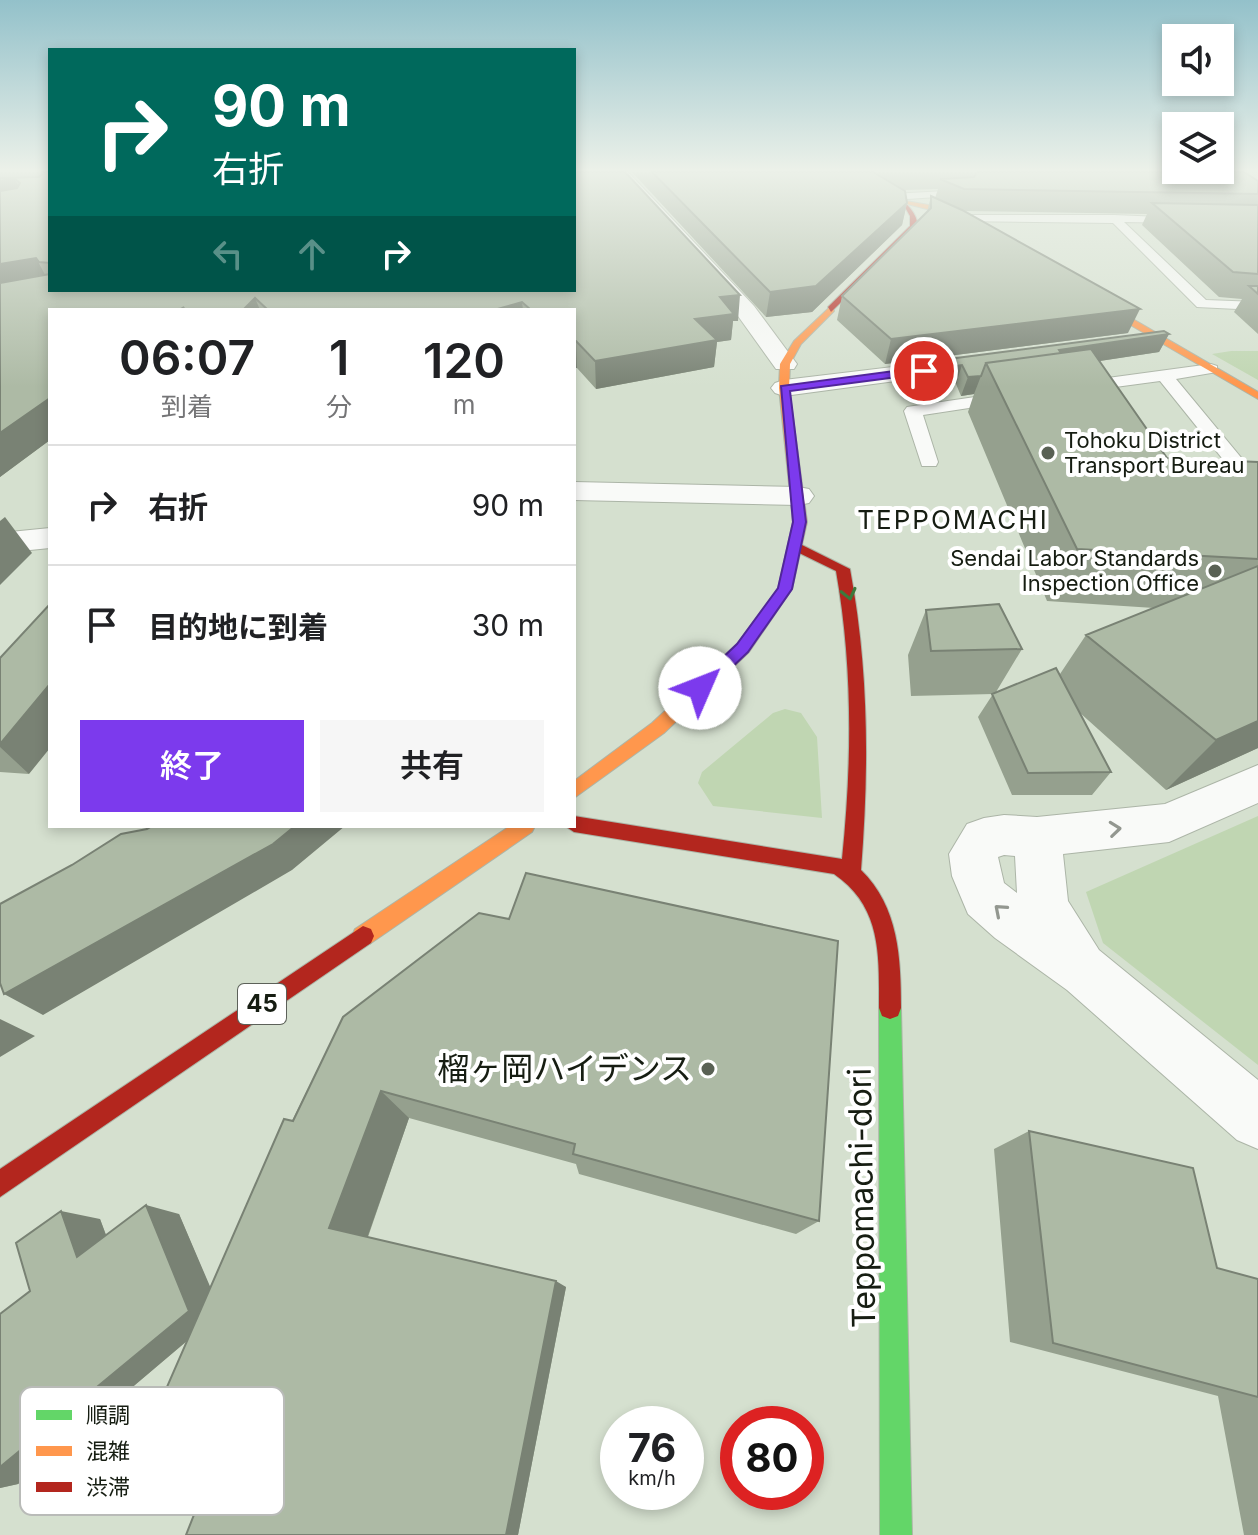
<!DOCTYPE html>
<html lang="ja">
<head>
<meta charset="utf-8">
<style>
  body { margin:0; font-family:Inter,"Noto Sans JP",sans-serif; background:#f6f6f6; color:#202124; height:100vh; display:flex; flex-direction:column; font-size:30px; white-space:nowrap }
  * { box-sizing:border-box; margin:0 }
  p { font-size:26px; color:#757577 }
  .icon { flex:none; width:44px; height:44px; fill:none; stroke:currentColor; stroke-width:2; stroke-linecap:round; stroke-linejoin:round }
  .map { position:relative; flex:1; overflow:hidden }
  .side { position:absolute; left:48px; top:308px; width:528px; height:520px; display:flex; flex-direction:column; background:#fff; border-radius:0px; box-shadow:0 4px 12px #0003 }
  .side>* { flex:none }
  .guide { position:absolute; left:48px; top:48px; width:528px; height:244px; border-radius:0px; box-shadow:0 4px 12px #0003; background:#00695c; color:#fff; overflow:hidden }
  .fabs { position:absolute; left:1162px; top:24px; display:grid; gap:16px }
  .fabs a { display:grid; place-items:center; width:72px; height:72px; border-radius:0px; background:#fff; box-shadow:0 4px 12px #0003; font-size:40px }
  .speed { position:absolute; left:600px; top:1406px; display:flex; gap:16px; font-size:40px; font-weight:700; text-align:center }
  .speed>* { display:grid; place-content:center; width:104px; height:104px; border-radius:50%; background:#fff; box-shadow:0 4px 12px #0003; line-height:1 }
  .speed small { font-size:20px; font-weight:400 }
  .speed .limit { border:12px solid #d22; background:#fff; color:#111 }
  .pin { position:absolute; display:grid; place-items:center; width:68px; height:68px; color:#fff; margin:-34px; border:4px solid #fff; border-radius:50%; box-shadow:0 2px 8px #0007 }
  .me { position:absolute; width:88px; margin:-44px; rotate:46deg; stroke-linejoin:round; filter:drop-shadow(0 0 6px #0008) }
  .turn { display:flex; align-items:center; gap:28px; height:168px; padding:0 32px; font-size:36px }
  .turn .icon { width:104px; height:104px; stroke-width:2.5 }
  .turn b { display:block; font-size:56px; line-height:68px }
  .lanes { display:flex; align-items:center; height:76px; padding:0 32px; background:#0003; justify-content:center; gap:40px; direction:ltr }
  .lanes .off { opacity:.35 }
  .eta { display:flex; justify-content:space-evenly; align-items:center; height:136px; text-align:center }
  .eta b { font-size:48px; font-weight:600; line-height:56px }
  .button { display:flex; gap:16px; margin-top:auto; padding:16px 32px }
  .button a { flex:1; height:92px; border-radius:0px; background:#7c3aed; color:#fff; font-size:32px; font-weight:600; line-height:92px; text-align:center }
  .button a+a { background:#f6f6f6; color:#202124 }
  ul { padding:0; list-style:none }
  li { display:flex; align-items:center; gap:24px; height:120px; padding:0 32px; border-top:2px solid #e0e0e0 }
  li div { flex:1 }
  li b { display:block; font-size:30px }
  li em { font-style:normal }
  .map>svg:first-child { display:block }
  .green { fill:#c0d6b2 }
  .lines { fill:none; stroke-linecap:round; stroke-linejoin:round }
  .lane-casing { stroke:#acb5a7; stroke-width:2 }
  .street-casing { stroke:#acb5a7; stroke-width:2 }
  .fast-casing { stroke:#acb5a7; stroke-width:2 }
  .slow-casing { stroke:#acb5a7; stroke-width:2 }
  .jam-casing { stroke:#acb5a7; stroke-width:2 }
  .lane { fill:#f9faf8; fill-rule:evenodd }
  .street { fill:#f9faf8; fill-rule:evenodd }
  .fast { fill:#63d668; fill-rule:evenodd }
  .slow { fill:#ff974d; fill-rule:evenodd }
  .jam { fill:#b3261e; fill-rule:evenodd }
  .wall { fill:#95a08e }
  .shaded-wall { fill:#798274 }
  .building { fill:#adbaa5; stroke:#798274; stroke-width:2 }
  .oneway { stroke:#3c7a3d }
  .oneway2 { stroke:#939790 }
  .route { fill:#7c3aed; stroke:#51269a; stroke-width:2 }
  .poi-dot { fill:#596154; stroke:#fff; stroke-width:3 }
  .labels { text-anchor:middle; stroke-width:8; stroke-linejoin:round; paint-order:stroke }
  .far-poi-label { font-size:22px; fill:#161d12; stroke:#fff; text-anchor:start }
  .shield { fill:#fff; stroke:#5c6159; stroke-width:2 }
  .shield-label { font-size:24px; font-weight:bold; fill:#161d12 }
  .far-quarter-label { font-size:26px; letter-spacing:2px; fill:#161d12; stroke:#fff }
  .near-poi-label { font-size:32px; fill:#161d12; stroke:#fff; text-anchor:end }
  .near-street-label { font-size:32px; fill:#161d12; stroke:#fff }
  .key { fill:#fff; stroke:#b9bbb8; stroke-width:2 }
  .key-label { font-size:22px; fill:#161d12 }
</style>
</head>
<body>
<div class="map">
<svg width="1258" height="1535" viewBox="0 0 1258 1535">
  <rect width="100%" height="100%" fill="#d5e0cf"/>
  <path class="green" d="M 1231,351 L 1258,351 L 1258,380 L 1212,354 Z
    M 785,709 L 801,713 L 817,737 L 822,818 L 713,806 L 698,783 L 702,772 L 773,713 Z
    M 1258,816 L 1258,1065 L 1103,943 L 1086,892 Z"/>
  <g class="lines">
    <defs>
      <path id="lane" d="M 963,190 L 968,193 L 967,195 L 892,200 L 887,197 L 892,194 Z
        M 1114,215 L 1184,218 L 1184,222 L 1180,223 L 1124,222 L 1206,300 L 1258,302 L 1258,310 L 1197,307 L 1113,223 L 953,221 L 947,218 L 953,215 Z
        M 1211,364 L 1217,366 L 1217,372 L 1176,379 L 1258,478 L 1258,489 L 1246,488 L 1160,381 L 1078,392 L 1070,387 L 1078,382 Z
        M 1009,392 L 1015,393 L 1017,397 L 1015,401 L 923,415 L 938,462 L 936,466 L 922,466 L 904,411 L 907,407 Z"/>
      <path id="street" d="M 611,172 L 628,172 L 754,306 L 797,364 L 794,369 L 776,369 L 738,316 Z
        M 968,358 L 977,360 L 980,365 L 977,370 L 784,396 L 775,393 L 771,388 L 775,383 L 784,380 Z
        M 574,482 L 798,487 L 809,489 L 814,496 L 809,503 L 798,505 L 574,500 Z
        M 50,528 L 50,548 L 0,553 L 0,533 Z
        M 1258,765 L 1258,803 L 1169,842 L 1063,854 L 1068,901 L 1099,950 L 1258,1080 L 1258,1149 L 1237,1140 L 1067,990 L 995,938 L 968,914 L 952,876 L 949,854 L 967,824 L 984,818 L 1004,815 L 1037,817 L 1165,804 ZM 1004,855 L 1015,856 L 1017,893 L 1004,883 L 998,857 Z"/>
      <path id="fast" d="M 890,997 L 898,1000 L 901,1008 L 912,1535 L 880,1535 L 879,1008 L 882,1000 Z"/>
      <path id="slow" d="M 895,199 L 940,207 L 984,233 L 977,235 L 935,211 L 895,201 Z
        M 1077,290 L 1083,290 L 1258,392 L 1258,399 L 1077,294 Z
        M 831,306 L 834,311 L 801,344 L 790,364 L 789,388 L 807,522 L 792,589 L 749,652 L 664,733 L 574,798 L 574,781 L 652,723 L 737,644 L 778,589 L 793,522 L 779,388 L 780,364 L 794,341 Z
        M 510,826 L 535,826 L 532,832 L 371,943 L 363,946 L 355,943 L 352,936 L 355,929 Z"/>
      <path id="jam" d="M 846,172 L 853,172 C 875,185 917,199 918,227 L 831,312 L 828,307 L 910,226 L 910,216 L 906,209 Z
        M 796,542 L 850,569 C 869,670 869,769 861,870 C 899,907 901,959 901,1008 L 898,1016 L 890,1019 L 882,1016 L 879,1008 C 879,955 882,907 834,874 L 574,832 L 565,826 L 574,826 L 574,816 L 842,859 C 852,762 853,667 836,571 L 791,549 L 791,543 Z
        M 363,926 L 371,929 L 374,936 L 371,943 L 0,1197 L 0,1169 Z"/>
    </defs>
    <use href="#lane" class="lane-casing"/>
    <use href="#street" class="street-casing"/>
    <use href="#fast" class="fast-casing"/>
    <use href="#slow" class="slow-casing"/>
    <use href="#jam" class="jam-casing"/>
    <use href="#lane" class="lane"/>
    <use href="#street" class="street"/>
    <use href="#fast" class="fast"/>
    <use href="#slow" class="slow"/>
    <use href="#jam" class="jam"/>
  </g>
  <path class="wall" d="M 0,172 L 50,172 L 50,290 L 574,290 L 738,321 L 733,321 L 731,340 L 717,342 L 714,367 L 596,389 L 577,368 L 574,368 L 574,310 L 50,310 L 50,440 L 0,477 Z
    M 632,172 L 1244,172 L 1258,194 L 1258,334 L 1234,312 L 1242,299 L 1219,297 L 1142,225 L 1147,214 L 965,211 L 1128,333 L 885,364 L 837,320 L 842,296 L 927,212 L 931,196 L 935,198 L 938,189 L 904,190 L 907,203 L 902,225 L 812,312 L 766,317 Z
    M 1169,334 L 1159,352 L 1099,361 L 1167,458 L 1258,462 L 1258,748 L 1166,790 L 1079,712 L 1111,772 L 1092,795 L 1012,795 L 978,717 L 993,694 L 911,696 L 908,655 L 926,610 L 1022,649 L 996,692 L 1060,674 L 1086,635 L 1154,608 L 1047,601 L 968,412 L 974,394 L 961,396 L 956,384 L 912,389 L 905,383 L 910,364 Z
    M 0,658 L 29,774 L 0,772 Z
    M 343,1017 L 819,1221 L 796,1234 L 579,1174 L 576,1164 L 409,1118 L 368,1237 L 566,1287 L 518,1535 L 186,1535 L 227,1431 L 187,1341 L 18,1484 L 0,1488 L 0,1314 L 30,1291 L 100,1219 L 106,1235 L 179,1214 L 210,1288 Z
    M 1029,1131 L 1217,1268 L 1258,1279 L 1258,1535 L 1244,1535 L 1218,1396 L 1010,1342 L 994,1149 Z"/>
  <path class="shaded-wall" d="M 14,178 L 26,199 L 0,205 L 0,181 Z
    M 907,203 L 902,225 L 812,312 L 766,317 L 770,292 Z
    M 36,258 L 49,282 L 0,291 L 0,264 Z
    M 740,295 L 738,321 L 733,321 L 731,340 L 717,342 L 714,367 L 596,389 L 595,361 L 695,319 L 720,297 Z
    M 255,298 L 260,310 L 243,310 Z
    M 522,302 L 523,310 L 494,310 Z
    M 1140,309 L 1128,333 L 885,364 L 891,339 Z
    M 1169,334 L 1159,352 L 1067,366 L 1059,350 Z
    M 574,341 L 576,341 L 577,368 L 574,368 Z
    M 962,365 L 956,384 L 912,389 L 918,371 Z
    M 981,376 L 974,394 L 961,396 L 968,377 Z
    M 50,398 L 50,440 L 0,477 L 0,433 Z
    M 5,517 L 32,553 L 0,585 L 0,521 Z
    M 50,684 L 50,748 L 29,774 L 0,747 L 0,744 Z
    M 1258,721 L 1258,748 L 1166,790 L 1216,740 Z
    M 295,826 L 345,826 L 292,870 L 43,1015 L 4,994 Z
    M 0,1019 L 35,1036 L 0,1057 Z
    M 381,1091 L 409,1118 L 366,1241 L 329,1228 Z
    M 146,1205 L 179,1214 L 221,1312 L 18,1484 L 0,1488 L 0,1467 Z
    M 61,1211 L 100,1219 L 116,1262 L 77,1257 Z
    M 556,1281 L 566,1287 L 518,1535 L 506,1535 Z"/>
  <path class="building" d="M 42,172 L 50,172 L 50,263 L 39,262 L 36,258 L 0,264 L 0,191 L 17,188 L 20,183 L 14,178 L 0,181 L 0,178 L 39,177 L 42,174 Z
    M 574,172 L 625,172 L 740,295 L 720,297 L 734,314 L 695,319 L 717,340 L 595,361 L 576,341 L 574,341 L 574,310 L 531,310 L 522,302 L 494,310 L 268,310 L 255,298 L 243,310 L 182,310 L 184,307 L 179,310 L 50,310 L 50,398 L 0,433 L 0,283 L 50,274 L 50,290 L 574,290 Z
    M 652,172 L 873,172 L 905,191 L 907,203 L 816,286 L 770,292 Z
    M 977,172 L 1244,172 L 1258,181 L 1258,194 L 964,189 L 940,179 L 974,177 Z
    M 931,196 L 962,210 L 1140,309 L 891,339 L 842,296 L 931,208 Z
    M 1152,203 L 1258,205 L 1258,274 L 1233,272 Z
    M 1249,286 L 1258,286 L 1258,294 Z
    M 1164,331 L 1169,334 L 1059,350 L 1061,353 L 986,363 L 981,376 L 968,377 L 962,365 L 918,371 L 910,364 Z
    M 1091,349 L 1167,458 L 1258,462 L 1258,559 L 1077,549 L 986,363 Z
    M 1258,566 L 1258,721 L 1216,740 L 1086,635 Z
    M 50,604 L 50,684 L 0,744 L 0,658 Z
    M 999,604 L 1022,649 L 931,651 L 926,610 Z
    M 1056,668 L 1111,772 L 1028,773 L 992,694 Z
    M 152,826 L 295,826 L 273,844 L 4,994 L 0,983 L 0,904 L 72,865 L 121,834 L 147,829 Z
    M 526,873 L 838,941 L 819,1221 L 573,1154 L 575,1144 L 381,1091 L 329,1228 L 556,1281 L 506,1535 L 186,1535 L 227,1431 L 156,1412 L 284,1119 L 293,1121 L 343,1017 L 479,913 L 509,919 Z
    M 1029,1131 L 1193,1168 L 1217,1268 L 1258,1279 L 1258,1397 L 1053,1343 Z
    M 146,1205 L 189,1311 L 0,1467 L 0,1314 L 30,1291 L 16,1243 L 61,1211 L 77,1257 Z"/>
  <defs><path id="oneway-chevron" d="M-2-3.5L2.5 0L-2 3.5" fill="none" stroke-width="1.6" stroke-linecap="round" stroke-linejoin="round" transform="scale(2)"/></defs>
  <use class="oneway" href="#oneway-chevron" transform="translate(849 594) rotate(77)"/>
  <g class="oneway2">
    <use href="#oneway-chevron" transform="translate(1115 829) rotate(-6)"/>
    <use href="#oneway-chevron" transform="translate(1000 910) rotate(-139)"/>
  </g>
  <linearGradient id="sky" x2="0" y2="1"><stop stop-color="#93c1ca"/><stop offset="0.44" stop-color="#ecf1e9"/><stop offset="1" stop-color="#ecf1e9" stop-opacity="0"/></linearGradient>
  <rect width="1258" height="387" fill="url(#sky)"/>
  <path class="route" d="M 924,367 L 930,371 L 928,373 L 790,391 L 806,522 L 792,589 L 748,652 L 706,692 L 695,692 L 692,688 L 695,684 L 737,644 L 778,588 L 793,522 L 781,386 Z"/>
  <g class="poi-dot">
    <circle cx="1048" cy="453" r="8"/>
    <circle cx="1215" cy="571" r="8"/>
    <circle cx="708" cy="1069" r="8"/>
  </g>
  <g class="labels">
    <g class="far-poi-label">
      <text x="1064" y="448">Tohoku District<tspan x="1064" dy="25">Transport Bureau</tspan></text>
      <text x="1199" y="566" text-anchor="end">Sendai Labor Standards<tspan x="1199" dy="25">Inspection Office</tspan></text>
    </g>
    <rect class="shield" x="238" y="984" width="48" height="40" rx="6"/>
    <g class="shield-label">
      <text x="262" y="1012">45</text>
    </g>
    <g class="far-quarter-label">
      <text x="953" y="529">TEPPOMACHI</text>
    </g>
    <g class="near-poi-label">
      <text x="692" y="1080">榴ヶ岡ハイデンス</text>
    </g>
    <g class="near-street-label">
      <text transform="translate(862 1198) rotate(-91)" y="11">Teppomachi-dori</text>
    </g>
  </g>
  <rect x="20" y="1387" width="264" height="128" rx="12" class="key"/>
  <rect x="36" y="1410" width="36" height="10" fill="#63d668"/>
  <rect x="36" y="1446" width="36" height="10" fill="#ff974d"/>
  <rect x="36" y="1482" width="36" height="10" fill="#b3261e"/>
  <g class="key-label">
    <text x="86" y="1423">順調</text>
    <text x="86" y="1459">混雑</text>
    <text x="86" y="1495">渋滞</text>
  </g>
</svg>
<div class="fabs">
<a><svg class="icon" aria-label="sound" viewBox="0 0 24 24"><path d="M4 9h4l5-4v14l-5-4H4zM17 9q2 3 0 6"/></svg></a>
<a><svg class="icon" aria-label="layers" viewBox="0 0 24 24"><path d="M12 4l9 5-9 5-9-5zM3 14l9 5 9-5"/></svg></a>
</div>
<div class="speed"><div>76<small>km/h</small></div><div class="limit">80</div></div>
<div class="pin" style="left:924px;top:371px;background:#d93025"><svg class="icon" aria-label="arrive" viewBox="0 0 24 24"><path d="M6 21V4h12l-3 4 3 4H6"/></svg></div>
<svg class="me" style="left:700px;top:688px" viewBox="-20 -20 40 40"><circle r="19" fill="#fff"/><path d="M0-13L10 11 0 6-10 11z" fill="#7c3aed"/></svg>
<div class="guide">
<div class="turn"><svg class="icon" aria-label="right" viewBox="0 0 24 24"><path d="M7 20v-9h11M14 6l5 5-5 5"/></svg><div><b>90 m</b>右折</div></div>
<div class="lanes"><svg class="icon off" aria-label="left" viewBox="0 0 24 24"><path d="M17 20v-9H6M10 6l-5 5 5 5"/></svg><svg class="icon off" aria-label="ahead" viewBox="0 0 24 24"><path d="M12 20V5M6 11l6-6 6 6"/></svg><svg class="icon" aria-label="right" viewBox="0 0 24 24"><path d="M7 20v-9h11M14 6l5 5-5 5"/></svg></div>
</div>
<section class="side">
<div class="eta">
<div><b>06:07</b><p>到着</p></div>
<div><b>1</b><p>分</p></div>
<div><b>120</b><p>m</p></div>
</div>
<ul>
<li><svg class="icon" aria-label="right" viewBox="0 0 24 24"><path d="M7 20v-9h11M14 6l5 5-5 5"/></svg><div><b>右折</b></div><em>90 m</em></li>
<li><svg class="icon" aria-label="arrive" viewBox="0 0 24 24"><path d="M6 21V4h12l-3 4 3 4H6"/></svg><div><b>目的地に到着</b></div><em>30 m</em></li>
</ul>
<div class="button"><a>終了</a><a>共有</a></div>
</section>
</div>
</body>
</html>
